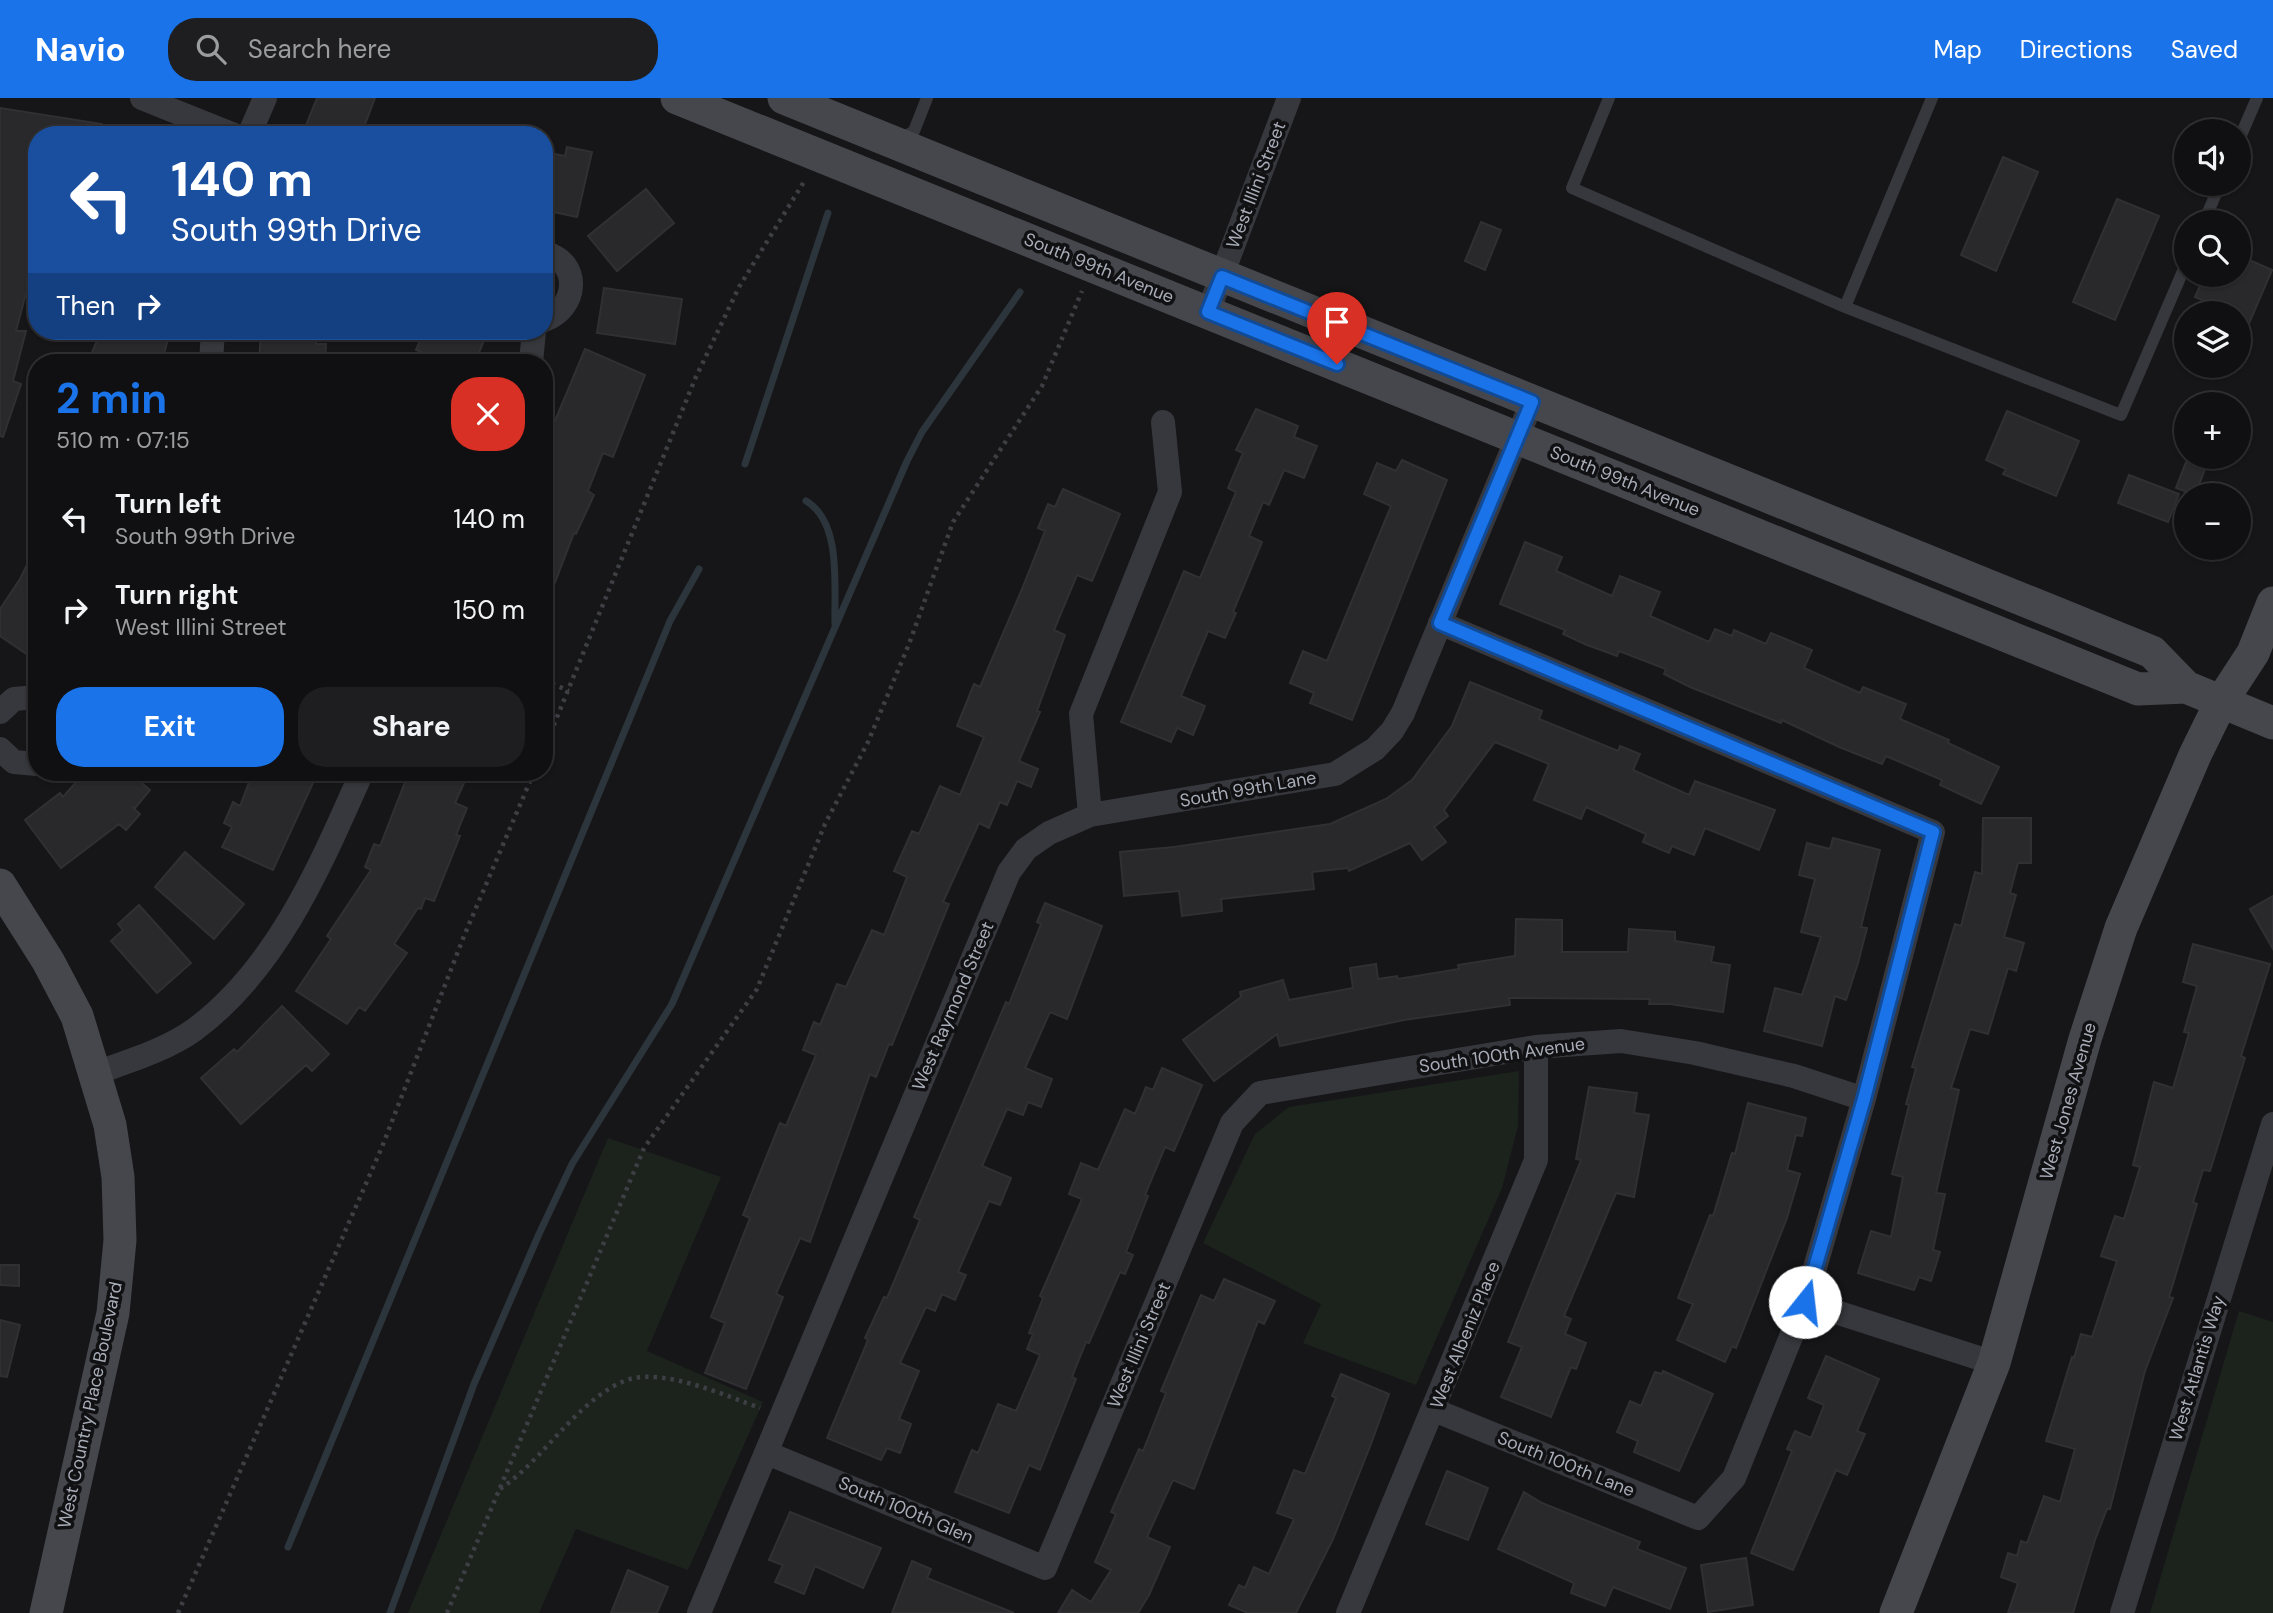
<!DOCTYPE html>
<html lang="en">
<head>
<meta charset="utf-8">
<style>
  body { margin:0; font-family:"DM Sans",sans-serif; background:#1e1e20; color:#f1f3f6; height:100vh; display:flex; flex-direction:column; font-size:26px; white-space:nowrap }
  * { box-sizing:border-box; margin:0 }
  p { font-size:23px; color:#9c9d9f }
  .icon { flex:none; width:38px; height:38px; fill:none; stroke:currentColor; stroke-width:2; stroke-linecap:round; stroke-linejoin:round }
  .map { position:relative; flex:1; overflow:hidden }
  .side { position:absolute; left:28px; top:256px; width:525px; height:427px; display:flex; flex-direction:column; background:#101012; border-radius:28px; box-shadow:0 2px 5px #0004,0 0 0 2px #303032 }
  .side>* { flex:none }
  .banner { position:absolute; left:28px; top:28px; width:525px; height:214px; border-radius:28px; box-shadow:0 2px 5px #0004,0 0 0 2px #303032; background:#1a4fa0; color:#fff; overflow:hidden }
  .fabs { position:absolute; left:2174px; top:21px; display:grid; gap:14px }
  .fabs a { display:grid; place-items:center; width:77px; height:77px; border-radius:50%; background:#101012; box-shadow:0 2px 5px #0004,0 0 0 2px #303032; font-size:35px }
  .pin { position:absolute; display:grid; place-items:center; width:60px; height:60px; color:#fff; margin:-72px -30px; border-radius:50% 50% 50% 0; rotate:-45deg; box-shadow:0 0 7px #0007 }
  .pin .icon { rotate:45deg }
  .me { position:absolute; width:77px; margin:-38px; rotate:16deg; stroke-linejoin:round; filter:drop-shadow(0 0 5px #0008) }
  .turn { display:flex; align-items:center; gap:24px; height:147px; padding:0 28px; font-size:32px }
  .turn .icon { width:91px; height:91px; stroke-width:2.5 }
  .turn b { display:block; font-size:49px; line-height:60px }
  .then { display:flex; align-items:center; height:66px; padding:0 28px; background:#0003; gap:14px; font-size:26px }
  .round { display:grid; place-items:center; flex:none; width:74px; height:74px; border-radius:28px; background:#1e1e20 }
  .overview { display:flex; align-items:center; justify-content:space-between; height:119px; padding:0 28px }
  h1 { font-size:42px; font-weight:700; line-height:52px; color:#1a73e8 }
  .button { display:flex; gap:14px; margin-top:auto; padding:14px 28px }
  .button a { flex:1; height:80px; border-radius:28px; background:#1a73e8; color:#fff; font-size:28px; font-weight:700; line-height:80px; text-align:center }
  .button a+a { background:#1e1e20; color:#f1f3f6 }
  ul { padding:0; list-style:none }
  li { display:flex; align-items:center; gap:21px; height:91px; padding:0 28px }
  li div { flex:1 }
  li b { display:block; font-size:26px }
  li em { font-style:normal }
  header { display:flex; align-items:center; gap:42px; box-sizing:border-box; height:98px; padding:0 35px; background:#1a73e8; color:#fff }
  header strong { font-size:33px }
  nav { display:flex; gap:38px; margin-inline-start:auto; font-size:24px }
  .search { width:490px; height:63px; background:#1e1e20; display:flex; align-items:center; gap:18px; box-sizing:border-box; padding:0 24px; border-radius:28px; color:#9c9d9f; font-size:26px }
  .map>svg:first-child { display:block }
  .green { fill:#1c231d }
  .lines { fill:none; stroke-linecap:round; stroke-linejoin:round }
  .stream { stroke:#2c353c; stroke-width:7 }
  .building { fill:#29292c; stroke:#303034; stroke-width:2 }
  .path { stroke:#3d3f44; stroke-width:4.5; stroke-dasharray:3.5 5; stroke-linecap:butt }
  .lane { stroke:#37383d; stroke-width:12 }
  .street { stroke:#37383d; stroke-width:24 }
  .secondary { stroke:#45474d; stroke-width:33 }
  .route-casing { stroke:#114b97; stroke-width:18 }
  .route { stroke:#1a73e8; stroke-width:12 }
  .labels { text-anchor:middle; stroke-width:7; stroke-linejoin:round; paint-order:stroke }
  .street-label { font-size:18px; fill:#a8adb8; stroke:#111113 }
</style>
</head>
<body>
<header>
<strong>Navio</strong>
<div class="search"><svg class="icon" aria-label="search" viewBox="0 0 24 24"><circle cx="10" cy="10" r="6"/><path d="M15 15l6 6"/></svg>Search here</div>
<nav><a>Map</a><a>Directions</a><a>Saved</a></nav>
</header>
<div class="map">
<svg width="2273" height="1515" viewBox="0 0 2273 1515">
  <rect width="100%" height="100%" fill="#161618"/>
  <path class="green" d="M 1519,973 L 1518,1028 L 1502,1090 L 1416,1287 L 1303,1245 L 1321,1206 L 1203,1145 L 1255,1036 L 1289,1009 Z
    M 608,1040 L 721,1079 L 647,1253 L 763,1304 L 688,1472 L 576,1431 L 539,1515 L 408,1515 Z
    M 2239,1213 L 2273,1224 L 2273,1515 L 2150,1515 Z"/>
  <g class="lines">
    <path class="stream" d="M 745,366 L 828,115
      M 806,403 C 842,424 834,488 835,526
      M 288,1449 L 670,523 L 699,471
      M 390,1515 L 474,1286 L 539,1136 L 572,1066 L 672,906 L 907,363 L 922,334 L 1020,194"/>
  </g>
  <path class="building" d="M 317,0 L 375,0 L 361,37 L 302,37 Z
    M 0,10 L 102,26 L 102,37 L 37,37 L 37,185 L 29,184 L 16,233 L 26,233 L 13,283 L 21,286 L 3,339 L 0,338 Z
    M 567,49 L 592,54 L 577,119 L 544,112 L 544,54 L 565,58 Z
    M 2003,59 L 2038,74 L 1996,173 L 1961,157 Z
    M 646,91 L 674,125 L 617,173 L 588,138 Z
    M 2117,101 L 2159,118 L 2115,222 L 2073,204 Z
    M 1481,124 L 1501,132 L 1485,172 L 1465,163 Z
    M 2238,157 L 2272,172 L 2238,251 L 2238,215 L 2205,215 L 2209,205 L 2195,199 L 2205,177 L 2238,177 Z
    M 604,190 L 682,201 L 675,246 L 597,235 Z
    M 101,233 L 170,233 L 162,264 L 88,264 Z
    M 261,233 L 317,233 L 316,246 L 326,246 L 325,264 L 259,264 Z
    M 424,233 L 488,233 L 475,264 L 445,264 L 416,252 Z
    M 585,251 L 645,277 L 613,359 L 603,355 L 588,393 L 594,397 L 576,436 L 574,435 L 546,508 L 544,349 Z
    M 1256,311 L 1298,328 L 1294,339 L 1317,348 L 1304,380 L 1284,372 L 1269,407 L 1263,404 L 1249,438 L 1262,444 L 1233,514 L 1236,515 L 1225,540 L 1208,533 L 1181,598 L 1205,608 L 1193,637 L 1177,630 L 1171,644 L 1121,624 L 1184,473 L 1200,480 L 1236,394 L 1228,390 L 1243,355 L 1236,352 Z
    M 2007,313 L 2079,343 L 2056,398 L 2003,376 L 2006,371 L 1986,362 Z
    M 1402,362 L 1447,382 L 1352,622 L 1310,605 L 1314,595 L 1290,585 L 1303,553 L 1327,563 L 1391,408 L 1364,396 L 1377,365 L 1396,373 Z
    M 2186,364 L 2205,371 L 2195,397 L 2176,390 Z
    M 2129,377 L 2179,396 L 2168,424 L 2118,405 Z
    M 1063,391 L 1120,416 L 1092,483 L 1077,477 L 1054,532 L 1065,537 L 1037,613 L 1040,614 L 1019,663 L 1038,671 L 1031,689 L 1017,683 L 1007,707 L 1000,704 L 989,730 L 979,725 L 943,804 L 949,806 L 892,947 L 889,946 L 876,979 L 870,976 L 810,1144 L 800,1140 L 776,1196 L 783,1199 L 746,1291 L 705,1275 L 725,1225 L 711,1219 L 750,1120 L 743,1117 L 780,1025 L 786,1028 L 816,957 L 803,952 L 814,924 L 820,927 L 837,886 L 846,889 L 872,832 L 884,837 L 907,779 L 894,773 L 912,733 L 919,736 L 940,688 L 960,697 L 984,639 L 957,628 L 974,586 L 980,589 L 1022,491 L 1045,433 L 1038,430 L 1048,406 L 1055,409 Z
    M 1525,444 L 1562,459 L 1556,473 L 1612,498 L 1620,478 L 1660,494 L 1650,518 L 1709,544 L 1715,531 L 1732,538 L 1734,532 L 1766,546 L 1771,535 L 1812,552 L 1804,570 L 1860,595 L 1863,589 L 1906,606 L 1900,621 L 1949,642 L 1948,645 L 1999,669 L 1981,706 L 1940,687 L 1942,682 L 1886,658 L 1882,666 L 1839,649 L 1782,622 L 1781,625 L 1690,589 L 1664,576 L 1666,571 L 1619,553 L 1617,558 L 1587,547 L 1563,536 L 1565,532 L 1500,506 Z
    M 37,446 L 37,563 L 0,538 L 0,511 L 20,481 Z
    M 1470,584 L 1542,613 L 1539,621 L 1618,653 L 1620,648 L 1640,656 L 1633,672 L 1689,697 L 1695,683 L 1775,712 L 1759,752 L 1705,730 L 1694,757 L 1672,748 L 1669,755 L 1643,744 L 1646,736 L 1586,709 L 1581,721 L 1534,702 L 1549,666 L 1495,644 L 1444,712 L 1448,718 L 1434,729 L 1446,744 L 1422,762 L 1410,745 L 1349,773 L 1348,770 L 1312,774 L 1314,791 L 1221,801 L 1222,813 L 1182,818 L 1179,793 L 1124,798 L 1120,754 L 1174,749 L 1330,726 L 1386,701 L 1412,682 L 1452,628 Z
    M 85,674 L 129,674 L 150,692 L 135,710 L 132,709 L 140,716 L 126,732 L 119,726 L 61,770 L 25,722 L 60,695 L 63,699 Z
    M 253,674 L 318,674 L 273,772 L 222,749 L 232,729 L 224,725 L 233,704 L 240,708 Z
    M 409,674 L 469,674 L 455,705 L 467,710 L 456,737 L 460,738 L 434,803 L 425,800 L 421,811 L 418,810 L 394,846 L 407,855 L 365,913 L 359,909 L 347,926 L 296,893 L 331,841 L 327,838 L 371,772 L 365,769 L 374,746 L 380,748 Z
    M 1983,720 L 2031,720 L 2031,765 L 2018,765 L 2010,795 L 2016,797 L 2004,839 L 2024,845 L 2016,873 L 2008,870 L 1988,936 L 1970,931 L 1951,990 L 1959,992 L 1936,1095 L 1945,1096 L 1933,1152 L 1940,1154 L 1931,1183 L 1919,1179 L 1914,1192 L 1858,1175 L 1871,1133 L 1891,1139 L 1903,1079 L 1892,1076 L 1909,1007 L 1906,1006 L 1916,970 L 1912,969 L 1955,826 L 1961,828 L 1975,774 L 1982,776 Z
    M 1833,740 L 1880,752 L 1861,829 L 1867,830 L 1858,865 L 1846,902 L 1835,898 L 1822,948 L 1764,933 L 1775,890 L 1802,897 L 1821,839 L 1801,834 L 1815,781 L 1799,777 L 1807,745 L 1830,751 Z
    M 185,754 L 244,806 L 214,841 L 155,789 Z
    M 2273,798 L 2273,851 L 2250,811 Z
    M 1045,805 L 1102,828 L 1067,921 L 1050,914 L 1025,970 L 1052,981 L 1041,1009 L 1028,1004 L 1023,1017 L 1007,1011 L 982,1068 L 1011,1080 L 1000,1107 L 989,1103 L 958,1174 L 966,1177 L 955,1202 L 942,1196 L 935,1213 L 926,1209 L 900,1265 L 919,1273 L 899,1321 L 911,1326 L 900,1355 L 887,1350 L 881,1362 L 827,1340 L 868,1242 L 865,1240 L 884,1199 L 887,1200 L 920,1122 L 914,1119 L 1006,904 L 1009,906 L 1041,826 L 1037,824 Z
    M 139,807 L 191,865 L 157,895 L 111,843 L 123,832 L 118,826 Z
    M 1516,821 L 1562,822 L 1562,854 L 1628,854 L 1629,831 L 1675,834 L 1675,843 L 1714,849 L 1711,864 L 1730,867 L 1723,914 L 1670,906 L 1649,906 L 1650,901 L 1509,900 L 1510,907 L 1404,922 L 1280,948 L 1277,936 L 1214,983 L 1183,942 L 1241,899 L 1240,894 L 1283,882 L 1289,902 L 1353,890 L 1350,870 L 1376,866 L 1378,881 L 1397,878 L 1398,881 L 1459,871 L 1458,867 L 1515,858 Z
    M 2193,846 L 2270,866 L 2241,958 L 2245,960 L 2210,1073 L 2203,1072 L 2193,1104 L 2197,1106 L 2169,1199 L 2173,1200 L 2145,1273 L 2110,1411 L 2107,1411 L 2095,1442 L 2073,1515 L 2008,1515 L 2018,1485 L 2001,1479 L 2008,1455 L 2017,1458 L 2021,1443 L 2027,1445 L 2044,1398 L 2060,1404 L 2075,1351 L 2046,1343 L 2072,1259 L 2074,1260 L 2081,1236 L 2092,1239 L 2117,1163 L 2101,1158 L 2115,1118 L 2124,1121 L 2140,1069 L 2133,1067 L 2154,984 L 2173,990 L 2189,935 L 2184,934 L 2197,888 L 2183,884 Z
    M 282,908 L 329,956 L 312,973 L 306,967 L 241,1026 L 201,980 L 234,951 L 237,954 Z
    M 1162,970 L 1202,987 L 1174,1053 L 1165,1049 L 1145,1097 L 1148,1098 L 1126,1154 L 1133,1157 L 1125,1176 L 1120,1174 L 1089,1245 L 1086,1244 L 1072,1279 L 1076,1281 L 1040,1372 L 1029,1367 L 1009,1415 L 955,1394 L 972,1352 L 978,1355 L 998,1306 L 1016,1313 L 1040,1257 L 1027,1251 L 1033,1236 L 1029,1235 L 1043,1200 L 1040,1198 L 1082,1101 L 1069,1096 L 1081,1065 L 1098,1072 L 1125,1011 L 1135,1016 L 1146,989 L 1153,992 Z
    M 1589,989 L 1637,995 L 1634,1015 L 1649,1017 L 1634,1099 L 1616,1095 L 1564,1218 L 1571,1221 L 1565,1236 L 1586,1245 L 1576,1271 L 1571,1269 L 1551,1319 L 1501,1299 L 1522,1249 L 1508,1244 L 1581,1062 L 1576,1061 Z
    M 1748,1005 L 1806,1020 L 1802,1038 L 1796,1037 L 1787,1072 L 1800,1076 L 1787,1120 L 1736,1250 L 1732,1248 L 1725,1264 L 1677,1242 L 1693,1206 L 1678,1200 L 1710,1117 L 1713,1118 L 1732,1055 L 1735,1056 Z
    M 0,1167 L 19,1167 L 19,1188 L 0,1187 Z
    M 1224,1181 L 1275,1203 L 1264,1226 L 1258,1223 L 1194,1391 L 1173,1382 L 1147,1439 L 1170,1449 L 1149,1497 L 1138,1515 L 1058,1515 L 1072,1492 L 1091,1504 L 1111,1472 L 1095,1464 L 1116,1416 L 1111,1414 L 1139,1351 L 1143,1353 L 1166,1295 L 1161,1293 L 1201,1197 L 1214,1203 Z
    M 0,1222 L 20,1227 L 7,1279 L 0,1278 Z
    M 1826,1258 L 1879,1281 L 1857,1333 L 1865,1336 L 1847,1377 L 1836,1372 L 1793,1472 L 1751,1455 L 1792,1353 L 1787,1351 L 1795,1333 L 1811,1340 L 1824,1307 L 1808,1300 Z
    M 1663,1273 L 1713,1296 L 1679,1373 L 1634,1354 L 1638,1343 L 1617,1334 L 1630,1303 L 1641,1308 L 1655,1274 L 1662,1276 Z
    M 1341,1276 L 1389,1296 L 1371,1346 L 1333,1441 L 1296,1515 L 1248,1515 L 1229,1507 L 1239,1487 L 1245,1490 L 1254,1469 L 1269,1476 L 1294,1421 L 1277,1415 L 1294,1372 L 1305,1376 L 1336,1300 L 1332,1298 Z
    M 1447,1373 L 1488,1390 L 1468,1442 L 1426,1426 Z
    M 1524,1394 L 1542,1405 L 1640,1444 L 1637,1451 L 1686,1470 L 1670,1511 L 1613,1489 L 1605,1508 L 1571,1495 L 1574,1485 L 1498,1451 Z
    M 790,1414 L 881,1450 L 863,1490 L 815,1468 L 804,1496 L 775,1484 L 783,1467 L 769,1462 Z
    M 1746,1460 L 1753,1507 L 1708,1514 L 1701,1467 Z
    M 912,1463 L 931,1471 L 927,1480 L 1014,1515 L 892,1515 Z
    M 628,1472 L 668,1489 L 657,1515 L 611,1515 Z"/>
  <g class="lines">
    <path class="path" d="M 544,582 L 569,593
      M 544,651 L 695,281 L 739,189 L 805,82
      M 500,1391 C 524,1375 542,1353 562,1332 C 580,1313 604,1289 630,1281 C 666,1271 727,1298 760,1310
      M 178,1515 L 382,1049 L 464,838 L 534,674
      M 447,1515 L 644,1050 L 757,891 L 825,726 L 868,644 L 909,546 L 953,424 L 1042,288 L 1082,193"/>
    <path class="lane" d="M 1609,0 L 1572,90 L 1845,209 L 2121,317 L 2186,166
      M 900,42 L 914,33 L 927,0
      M 2238,44 L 2257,0
      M 2204,124 L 2220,86
      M 1845,209 L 1932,0"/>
    <path class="street" d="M 142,0 L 234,37
      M 249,37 L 265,0
      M 544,155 C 583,164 577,211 544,222
      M 1208,214 L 1289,0
      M 211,264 L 213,233
      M 531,264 L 534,233
      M 0,614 L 14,601 L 37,599
      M 0,651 L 14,664 L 37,666
      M 1090,717 L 1081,616 L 1170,394 L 1163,324
      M 96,975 C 129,963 166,952 194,932 C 278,870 321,766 362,674
      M 1805,1204 L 1994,1265
      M 1434,1312 L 1698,1420 L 1734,1380 L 1805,1204 L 1864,1001 L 1933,734 L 1440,525
      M 767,1355 L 1045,1470 L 1232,1025 L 1260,995 L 1536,949 L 1621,943 L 1695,955 L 1794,978 L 1864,1001
      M 699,1515 L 1009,774 L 1026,751 L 1049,735 L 1090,717 L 1335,676 L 1375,651 L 1392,633 L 1403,615 L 1532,304
      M 1348,1515 L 1536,1062 L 1536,949
      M 2122,1515 L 2273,1026"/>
    <path class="secondary" d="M 677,0 L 2138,591 L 2186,589
      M 784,0 L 2152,554 L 2186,589 L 2273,625
      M 0,787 L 48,863 L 77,918 L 110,1027 L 118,1079 L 120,1142 L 113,1215 L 46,1515
      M 1896,1515 L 1994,1265 L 2085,941 L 2121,830 L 2195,657 L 2221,604 L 2253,555 L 2273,505"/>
  </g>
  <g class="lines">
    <defs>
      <path id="route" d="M 1337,266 L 1208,214 L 1222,179 L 1532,304 L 1440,525 L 1933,734 L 1864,1001 L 1805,1204"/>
    </defs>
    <use href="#route" class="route-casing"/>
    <use href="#route" class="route"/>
  </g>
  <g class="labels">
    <g class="street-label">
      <text transform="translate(1256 87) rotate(-69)" y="6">West Illini Street</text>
      <text transform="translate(1099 170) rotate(22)" y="6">South 99th Avenue</text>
      <text transform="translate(1625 383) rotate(22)" y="6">South 99th Avenue</text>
      <text transform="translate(1248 691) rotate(-10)" y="6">South 99th Lane</text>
      <text transform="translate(953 908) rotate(-67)" y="6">West Raymond Street</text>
      <text transform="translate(1502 957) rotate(-8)" y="6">South 100th Avenue</text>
      <text transform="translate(2068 1003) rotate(-74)" y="6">West Jones Avenue</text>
      <text transform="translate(1465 1237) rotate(-68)" y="6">West Albeniz Place</text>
      <text transform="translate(1139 1247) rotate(-67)" y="6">West Illini Street</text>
      <text transform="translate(2197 1270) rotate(-73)" y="6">West Atlantis Way</text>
      <text transform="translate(90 1307) rotate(-78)" y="6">West Country Place Boulevard</text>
      <text transform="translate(1566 1366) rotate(22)" y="6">South 100th Lane</text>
      <text transform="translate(906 1412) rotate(23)" y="6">South 100th Glen</text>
    </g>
  </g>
</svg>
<div class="fabs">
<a><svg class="icon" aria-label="sound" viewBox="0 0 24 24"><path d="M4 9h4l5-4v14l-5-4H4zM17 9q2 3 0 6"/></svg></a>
<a><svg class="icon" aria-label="search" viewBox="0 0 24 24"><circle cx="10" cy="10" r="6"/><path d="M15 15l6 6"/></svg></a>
<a><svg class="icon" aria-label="layers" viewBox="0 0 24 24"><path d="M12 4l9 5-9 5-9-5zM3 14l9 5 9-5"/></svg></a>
<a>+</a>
<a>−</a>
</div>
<div class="pin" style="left:1337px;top:266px;background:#d93025"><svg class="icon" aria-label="arrive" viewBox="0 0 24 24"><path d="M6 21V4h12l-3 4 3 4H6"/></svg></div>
<svg class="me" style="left:1805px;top:1204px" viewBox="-20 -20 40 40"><circle r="19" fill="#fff"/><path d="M0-13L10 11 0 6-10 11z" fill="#1a73e8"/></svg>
<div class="banner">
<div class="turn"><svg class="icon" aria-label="left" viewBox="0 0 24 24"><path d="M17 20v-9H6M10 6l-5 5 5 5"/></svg><div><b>140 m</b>South 99th Drive</div></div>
<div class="then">Then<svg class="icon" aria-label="right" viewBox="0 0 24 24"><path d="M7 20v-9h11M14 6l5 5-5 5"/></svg></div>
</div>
<section class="side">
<div class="overview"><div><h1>2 min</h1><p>510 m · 07:15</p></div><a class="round" style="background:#d93025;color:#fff"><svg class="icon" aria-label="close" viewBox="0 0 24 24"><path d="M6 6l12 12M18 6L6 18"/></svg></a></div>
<ul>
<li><svg class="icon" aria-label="left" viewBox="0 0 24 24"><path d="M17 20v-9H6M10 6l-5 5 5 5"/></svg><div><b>Turn left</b><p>South 99th Drive</p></div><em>140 m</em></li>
<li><svg class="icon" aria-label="right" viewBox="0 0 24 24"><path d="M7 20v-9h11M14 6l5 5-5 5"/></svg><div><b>Turn right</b><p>West Illini Street</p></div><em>150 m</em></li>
</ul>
<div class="button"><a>Exit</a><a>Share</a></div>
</section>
</div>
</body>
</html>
